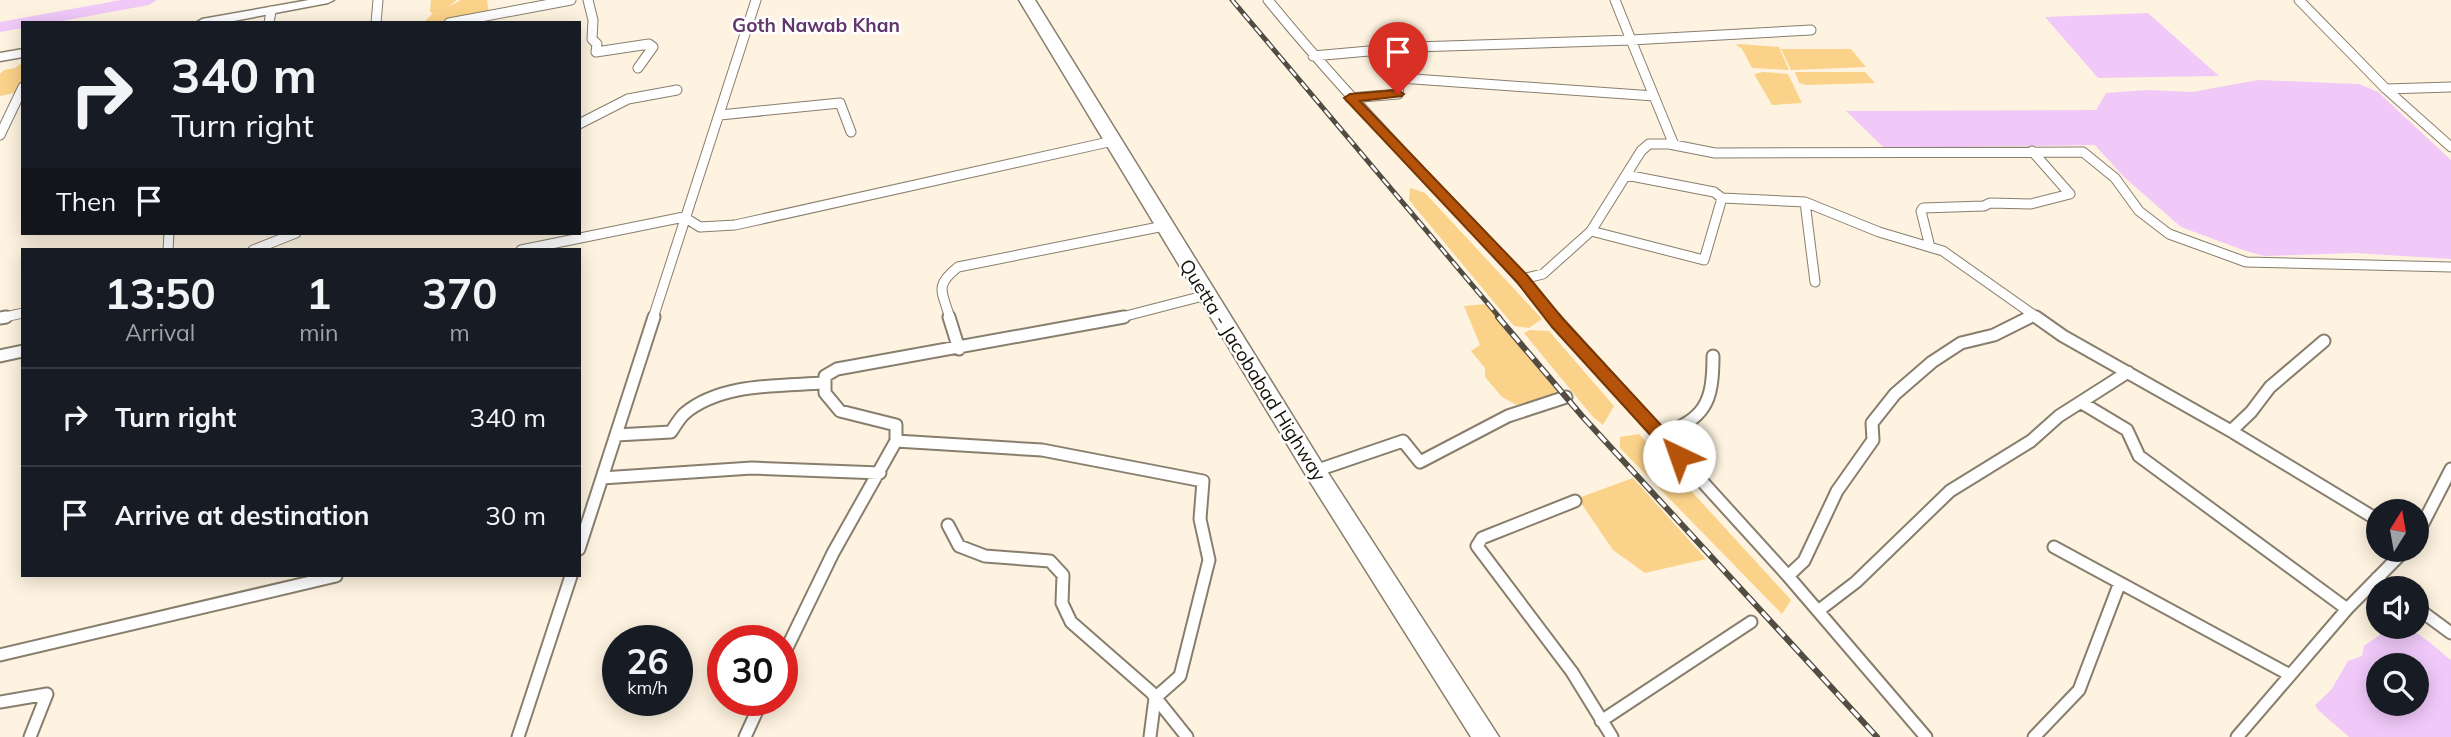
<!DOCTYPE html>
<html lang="en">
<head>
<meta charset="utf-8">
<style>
  body { margin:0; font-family:Mulish,sans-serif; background:#242831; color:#f1f3f6; height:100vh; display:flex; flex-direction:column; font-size:26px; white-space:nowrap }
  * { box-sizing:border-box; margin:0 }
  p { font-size:23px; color:#9ea1a6 }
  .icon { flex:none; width:38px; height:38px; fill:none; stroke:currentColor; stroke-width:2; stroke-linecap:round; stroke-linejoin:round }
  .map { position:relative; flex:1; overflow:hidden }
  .side { position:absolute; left:21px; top:248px; width:560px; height:329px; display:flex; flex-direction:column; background:#171b24; border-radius:0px; box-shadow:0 4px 18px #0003 }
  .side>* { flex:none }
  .banner { position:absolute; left:21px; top:21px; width:560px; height:214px; border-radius:0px; box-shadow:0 4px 18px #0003; background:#171b24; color:#f1f3f6; overflow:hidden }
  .needle { width:46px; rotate:11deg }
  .tools { position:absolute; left:2366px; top:499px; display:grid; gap:14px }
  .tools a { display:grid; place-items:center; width:63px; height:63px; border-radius:50%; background:#171b24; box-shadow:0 4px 18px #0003; font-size:35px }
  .speed { position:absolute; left:602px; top:625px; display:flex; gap:14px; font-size:35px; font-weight:700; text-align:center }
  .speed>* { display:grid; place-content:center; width:91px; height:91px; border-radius:50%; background:#171b24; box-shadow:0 4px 18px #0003; line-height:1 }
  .speed small { font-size:18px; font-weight:400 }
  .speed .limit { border:10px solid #d22; background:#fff; color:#111 }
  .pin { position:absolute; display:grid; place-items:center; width:60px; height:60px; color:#fff; margin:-72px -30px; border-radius:50% 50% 50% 0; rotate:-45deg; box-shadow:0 0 7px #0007 }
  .pin .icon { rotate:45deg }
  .me { position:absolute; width:77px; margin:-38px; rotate:318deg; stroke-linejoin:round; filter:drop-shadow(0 0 5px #0008) }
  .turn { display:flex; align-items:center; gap:24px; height:147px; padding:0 35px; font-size:32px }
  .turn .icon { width:91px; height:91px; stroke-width:2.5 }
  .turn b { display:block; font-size:49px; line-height:60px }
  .then { display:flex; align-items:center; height:66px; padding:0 35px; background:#0003; gap:14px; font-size:26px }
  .eta { display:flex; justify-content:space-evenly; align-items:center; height:119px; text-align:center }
  .eta b { font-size:42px; font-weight:700; line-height:49px }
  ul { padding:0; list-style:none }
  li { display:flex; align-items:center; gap:21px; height:98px; padding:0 35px; border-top:2px solid #363941 }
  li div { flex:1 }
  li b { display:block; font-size:26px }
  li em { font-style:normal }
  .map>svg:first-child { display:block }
  .green { fill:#fbd289 }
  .water { fill:#f0c9f9; fill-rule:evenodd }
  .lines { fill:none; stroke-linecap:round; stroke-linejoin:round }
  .river { fill:#f0c9f9; fill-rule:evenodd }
  .street-far1-casing { stroke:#887e6d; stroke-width:11 }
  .street-casing { stroke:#887e6d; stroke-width:15 }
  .secondary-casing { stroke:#887e6d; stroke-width:3 }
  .highway-casing { stroke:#887e6d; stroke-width:3 }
  .street-far1 { stroke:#fff; stroke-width:9 }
  .street { stroke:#fff; stroke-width:11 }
  .secondary { fill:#fff; fill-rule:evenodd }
  .highway { fill:#fff; fill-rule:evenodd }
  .rail-far1-casing { stroke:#524d43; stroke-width:5 }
  .rail-casing { stroke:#524d43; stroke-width:6 }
  .rail-far1 { stroke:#fff; stroke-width:2.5; stroke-dasharray:9; stroke-linecap:butt }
  .rail { stroke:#fff; stroke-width:3.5; stroke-dasharray:11; stroke-linecap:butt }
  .route { fill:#b45309; stroke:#753606; stroke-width:2 }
  .labels { text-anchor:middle; stroke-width:5; stroke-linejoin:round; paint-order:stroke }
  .far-quarter-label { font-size:19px; font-weight:bold; fill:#62376c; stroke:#fff }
  .street-label { font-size:19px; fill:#15120b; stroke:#fff }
</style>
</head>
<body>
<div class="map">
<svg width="2451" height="737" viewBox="0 0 2451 737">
  <rect width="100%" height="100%" fill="#fef3e0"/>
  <path class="green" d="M 431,0 L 457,0 L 446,8 L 461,0 L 487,0 L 489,12 L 473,17 L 463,15 L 445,23 L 423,23 L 433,13 L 430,12 Z
    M 1739,44 L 1779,47 L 1789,70 L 1752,68 L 1742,49 L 1736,45 Z
    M 1781,49 L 1851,49 L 1866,67 L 1791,70 Z
    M 23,62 L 23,91 L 0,96 L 0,74 L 4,70 L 15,68 Z
    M 1763,72 L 1788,74 L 1802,103 L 1772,105 L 1754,74 Z
    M 1795,72 L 1865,72 L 1875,83 L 1806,85 L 1799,83 Z
    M 1410,188 L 1425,193 L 1542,319 L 1529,328 L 1514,326 L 1409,200 Z
    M 1486,304 L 1562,394 L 1522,408 L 1502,397 L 1485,377 L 1485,368 L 1471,351 L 1480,345 L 1464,306 Z
    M 1530,330 L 1549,331 L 1614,406 L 1603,425 L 1593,417 L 1524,333 Z
    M 1639,434 L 1791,600 L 1782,614 L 1620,448 L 1620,437 Z
    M 1633,478 L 1706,559 L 1645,573 L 1613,550 L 1581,503 L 1581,497 Z"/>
  <path class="water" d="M 2148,13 L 2219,76 L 2098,78 L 2045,17 Z
    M 2258,80 L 2359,84 L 2378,92 L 2451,160 L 2451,259 L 2355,253 L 2264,256 L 2243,250 L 2181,227 L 2123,176 L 2095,145 L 1884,148 L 1846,111 L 2096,110 L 2106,93 L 2147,90 L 2192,92 Z
    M 2391,627 C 2416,626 2432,645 2451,660 L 2451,737 L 2349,737 L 2318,710 L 2315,705 L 2331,690 L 2348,661 L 2362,656 L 2364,646 ZM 2378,665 L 2417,665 L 2417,704 L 2378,704 Z"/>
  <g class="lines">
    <path class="river" d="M 121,0 L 157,0 L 149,5 L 51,23 L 23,23 L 23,28 L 0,32 L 0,22 Z"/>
    <defs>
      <path id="street-far1" d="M 588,0 L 593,20 L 592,39 L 597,44 L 596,52 L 649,44 L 653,47 L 638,68
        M 1268,0 C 1358,111 1462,210 1554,318
        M 1615,0 L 1631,40 L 1811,30
        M 2299,0 L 2386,89 L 2451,147
        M 269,23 L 271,11
        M 376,23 L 378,0
        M 449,23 L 571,0
        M 1313,56 L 1414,47 L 1631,40 L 1674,145
        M 2386,89 L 2451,87
        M 1350,98 L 1398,94 L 1400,78 L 1654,96
        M 720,115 L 840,103 L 851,132
        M 579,124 L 628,99 L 677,90
        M 0,135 L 23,87
        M 1626,175 L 1714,192 L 1722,198 L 1805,202 L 1879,232 L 1943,251 L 2038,318
        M 1805,202 L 1815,282
        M 1591,231 L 1704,260 L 1722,198
        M 1930,247 L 1921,211 L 1923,208 L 1984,206 L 1990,203 L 2031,204 L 2070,194 L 2032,151
        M 168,250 L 169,233
        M 253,250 L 296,233
        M 521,250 L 684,217 L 700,227 L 735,225 L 1113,141
        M 1522,279 L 1543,274 L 1591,231 L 1641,151 L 1649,144 L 1669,144 L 1715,153 L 2083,152 L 2115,178 L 2139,211 L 2169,234 L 2246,262 L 2451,267
        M 0,318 L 23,313
        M 653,318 L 756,0
        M 950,318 C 942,291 934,286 958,267 L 1164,226
        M 1118,318 L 1207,295
        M 2026,318 L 2033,315"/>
      <path id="street" d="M 949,317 L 959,349
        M 1553,317 L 1788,576 L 1926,737
        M 2036,317 L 2063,336 L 2231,431 L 2378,520
        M 0,318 L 6,317
        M 0,356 L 23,351
        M 2082,403 L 2127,430 L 2139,456 L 2347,609
        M 2231,431 L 2251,412 L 2270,387 L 2324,341
        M 616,435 L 671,432 C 675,426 679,419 684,414 C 720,383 779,386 823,383
        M 1660,436 C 1705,418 1713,404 1713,356
        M 896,441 L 896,425 L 840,411 L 825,393 L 825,376 L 837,369 L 1124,317
        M 1315,471 L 1403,441 L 1420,462 L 1508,416 L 1566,397
        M 602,478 L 752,468 L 880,473
        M 1575,501 L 1482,538 L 1477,546 L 1572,672 L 1612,737
        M 948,525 L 959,546 L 985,556 L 1050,561 L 1063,575 L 1062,603 L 1071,622 L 1151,692 L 1187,737
        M 2417,535 L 2451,469
        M 2054,547 L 2290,675
        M 579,549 L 654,317
        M 1788,576 L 1804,561 L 1837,491 L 1873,440 L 1872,423 L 1895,394 L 1932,362 L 1961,343 L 1994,335 L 2030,317
        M 2377,578 L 2390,588
        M 2417,608 L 2451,633
        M 1818,611 L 1856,582 L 1950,491 L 2031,441 L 2059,416 L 2128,372
        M 0,655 L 336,576
        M 782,658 L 833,553 L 896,441 L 1042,450 L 1203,481 L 1200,519 L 1209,560 L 1180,676 L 1155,698 L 1150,737
        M 0,702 L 47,694 L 30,737
        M 1601,721 L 1751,622
        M 518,737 L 571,576
        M 745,737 L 762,700
        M 2034,737 L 2079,690 L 2119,585
        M 2237,737 L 2347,609 L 2405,550"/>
      <path id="secondary" d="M 309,0 L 334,0 L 328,3 L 223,23 L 196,23 L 202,19 Z
        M 23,49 L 23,57 L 0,61 L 0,53 Z"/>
      <path id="highway" d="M 1019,0 L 1035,0 L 1323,465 L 1499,737 L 1471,737 L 1307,477 Z"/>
    </defs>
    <use href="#street-far1" class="street-far1-casing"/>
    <use href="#street" class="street-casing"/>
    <use href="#secondary" class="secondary-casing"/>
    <use href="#highway" class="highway-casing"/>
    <use href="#street-far1" class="street-far1"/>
    <use href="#street" class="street"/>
    <use href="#secondary" class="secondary"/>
    <use href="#highway" class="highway"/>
    <defs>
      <path id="rail-far1" d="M 1232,0 L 1500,318"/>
      <path id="rail" d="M 1498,317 L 1582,416 L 1877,737"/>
    </defs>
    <use href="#rail-far1" class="rail-far1-casing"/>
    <use href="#rail" class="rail-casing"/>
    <use href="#rail-far1" class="rail-far1"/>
    <use href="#rail" class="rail"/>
  </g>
  <path class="route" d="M 1398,90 L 1404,94 L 1402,96 L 1360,101 L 1527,275 L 1563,319 L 1685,451 L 1687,456 L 1685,460 L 1673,460 L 1552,327 L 1517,282 L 1344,98 L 1350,94 Z"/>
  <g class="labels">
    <g class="far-quarter-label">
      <text x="816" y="32">Goth Nawab Khan</text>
    </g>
    <g class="street-label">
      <text transform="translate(1253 370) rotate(58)" y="7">Quetta - Jacobabad Highway</text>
    </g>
  </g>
</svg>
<div class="tools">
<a><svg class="needle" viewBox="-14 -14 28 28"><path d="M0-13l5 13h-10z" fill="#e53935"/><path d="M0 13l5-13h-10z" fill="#9ea1a6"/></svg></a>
<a><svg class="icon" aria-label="sound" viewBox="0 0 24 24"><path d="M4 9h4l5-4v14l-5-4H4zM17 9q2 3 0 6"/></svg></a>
<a><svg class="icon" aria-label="search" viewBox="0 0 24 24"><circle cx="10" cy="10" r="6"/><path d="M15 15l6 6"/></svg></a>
</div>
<div class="speed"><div>26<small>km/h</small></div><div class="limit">30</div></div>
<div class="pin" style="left:1398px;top:94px;background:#d93025"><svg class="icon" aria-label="arrive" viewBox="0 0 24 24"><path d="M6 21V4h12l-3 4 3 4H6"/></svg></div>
<svg class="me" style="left:1679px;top:456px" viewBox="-20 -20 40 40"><circle r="19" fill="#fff"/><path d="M0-13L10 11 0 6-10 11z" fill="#b45309"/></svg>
<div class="banner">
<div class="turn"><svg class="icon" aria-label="right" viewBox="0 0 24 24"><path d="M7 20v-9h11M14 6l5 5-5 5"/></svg><div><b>340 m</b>Turn right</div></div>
<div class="then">Then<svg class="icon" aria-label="arrive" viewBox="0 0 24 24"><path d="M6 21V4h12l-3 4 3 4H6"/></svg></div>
</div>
<section class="side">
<div class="eta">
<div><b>13:50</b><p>Arrival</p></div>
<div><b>1</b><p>min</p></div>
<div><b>370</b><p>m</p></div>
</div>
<ul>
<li><svg class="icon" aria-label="right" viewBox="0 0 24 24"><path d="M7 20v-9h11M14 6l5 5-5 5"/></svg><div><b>Turn right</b></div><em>340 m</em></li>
<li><svg class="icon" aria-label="arrive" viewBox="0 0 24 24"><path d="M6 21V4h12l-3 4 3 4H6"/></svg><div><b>Arrive at destination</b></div><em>30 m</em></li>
</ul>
</section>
</div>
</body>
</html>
